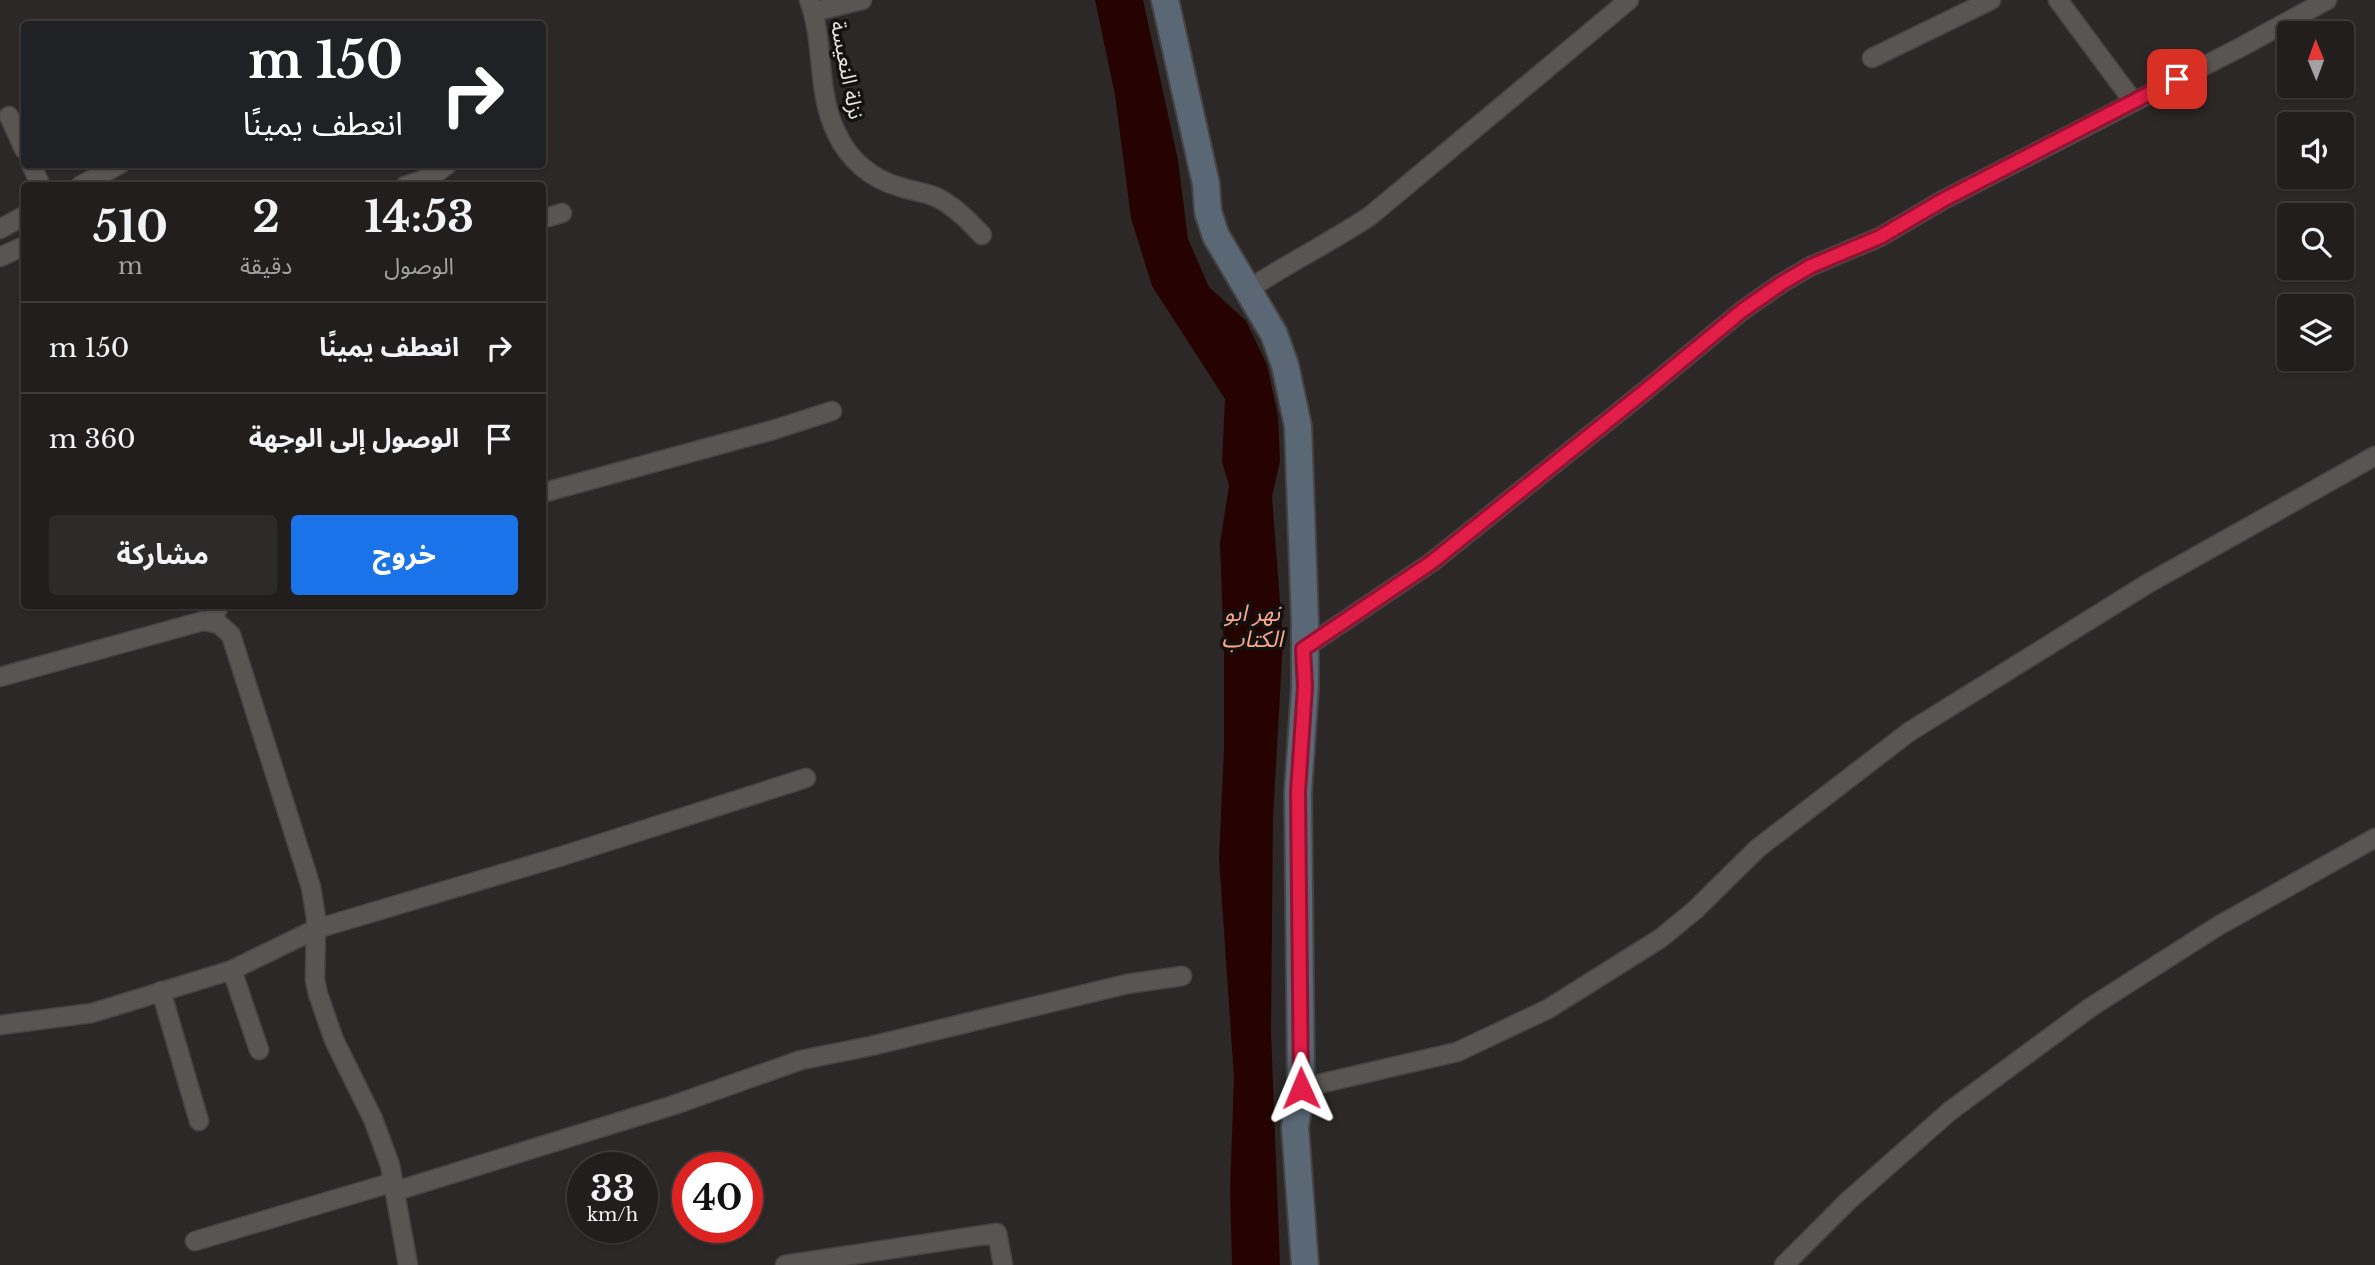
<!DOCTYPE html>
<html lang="ar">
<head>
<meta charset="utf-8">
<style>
  body { margin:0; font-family:"Libre Baskerville","Noto Sans Arabic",serif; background:#2d2b2a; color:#f1f3f6; direction:rtl; height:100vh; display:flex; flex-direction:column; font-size:26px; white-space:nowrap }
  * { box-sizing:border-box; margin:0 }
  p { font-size:23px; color:#a2a2a4 }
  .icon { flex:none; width:38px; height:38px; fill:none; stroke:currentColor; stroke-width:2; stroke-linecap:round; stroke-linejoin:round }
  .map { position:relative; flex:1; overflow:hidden; direction:ltr }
  .sheet { position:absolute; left:21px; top:182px; width:525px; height:427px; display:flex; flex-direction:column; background:#211e1d; border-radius:7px; box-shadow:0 2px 5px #0004,0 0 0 2px #3e3c3b; direction:rtl }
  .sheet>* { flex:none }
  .top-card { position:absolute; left:21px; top:21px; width:525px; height:147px; border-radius:7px; box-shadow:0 2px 5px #0004,0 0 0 2px #3e3c3b; direction:rtl; background:#202124; color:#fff; overflow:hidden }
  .needle { width:46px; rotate:359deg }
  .fabs { position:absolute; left:2277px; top:21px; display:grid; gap:14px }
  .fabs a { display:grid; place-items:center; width:77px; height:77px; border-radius:7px; background:#211e1d; box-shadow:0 2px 5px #0004,0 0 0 2px #3e3c3b; font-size:35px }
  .speed { position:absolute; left:567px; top:1152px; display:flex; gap:14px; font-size:35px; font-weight:700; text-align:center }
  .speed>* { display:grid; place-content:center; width:91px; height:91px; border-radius:50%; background:#211e1d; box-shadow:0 2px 5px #0004,0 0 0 2px #3e3c3b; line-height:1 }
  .speed small { font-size:18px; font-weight:400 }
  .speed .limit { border:10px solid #d22; background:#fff; color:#111 }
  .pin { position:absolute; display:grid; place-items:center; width:60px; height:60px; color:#fff; margin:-30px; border-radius:14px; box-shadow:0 4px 10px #0006 }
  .me { position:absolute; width:77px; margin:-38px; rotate:359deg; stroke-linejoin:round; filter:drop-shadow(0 0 5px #0008) }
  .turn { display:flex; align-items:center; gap:24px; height:147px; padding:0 28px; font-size:32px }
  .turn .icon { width:91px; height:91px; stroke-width:2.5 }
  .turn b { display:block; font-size:49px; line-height:60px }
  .eta { display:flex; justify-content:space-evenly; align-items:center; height:119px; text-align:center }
  .eta b { font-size:42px; font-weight:700; line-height:49px }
  .primary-button { display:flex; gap:14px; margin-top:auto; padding:14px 28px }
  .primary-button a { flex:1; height:80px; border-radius:7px; background:#1a73e8; color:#fff; font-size:28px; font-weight:700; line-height:80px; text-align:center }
  .primary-button a+a { background:#2d2b2a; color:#f1f3f6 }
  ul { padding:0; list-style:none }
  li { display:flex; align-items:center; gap:21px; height:91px; padding:0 28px; border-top:2px solid #3e3c3b }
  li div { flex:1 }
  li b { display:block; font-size:26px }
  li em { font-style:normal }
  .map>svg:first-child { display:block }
  .water { fill:#260300 }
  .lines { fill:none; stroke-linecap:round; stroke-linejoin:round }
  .street-casing { stroke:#474443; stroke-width:21 }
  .secondary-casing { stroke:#474443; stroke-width:30 }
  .street { stroke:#595553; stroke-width:18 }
  .secondary { stroke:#5a6775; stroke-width:26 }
  .route-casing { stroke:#92132f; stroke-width:18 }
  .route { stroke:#e11d48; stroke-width:12 }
  .labels { text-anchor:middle; stroke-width:7; stroke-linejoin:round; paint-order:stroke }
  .street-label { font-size:21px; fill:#e8e6e5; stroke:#131211 }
  .water-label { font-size:23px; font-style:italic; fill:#fba687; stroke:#131211 }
</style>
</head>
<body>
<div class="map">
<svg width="2375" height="1265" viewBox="0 0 2375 1265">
  <rect width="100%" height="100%" fill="#2c2827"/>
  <path class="water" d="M 1095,0 L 1143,0 L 1178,160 L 1188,239 L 1209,287 L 1246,321 L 1267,365 L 1278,416 L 1280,461 L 1272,497 L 1283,641 L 1273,818 L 1271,1032 L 1280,1265 L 1232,1265 L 1230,1191 L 1234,1077 L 1219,858 L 1224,749 L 1224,654 L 1220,543 L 1229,486 L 1222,461 L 1225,399 L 1152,286 L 1131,218 L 1115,95 Z"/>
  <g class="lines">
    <defs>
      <path id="street" d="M 809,0 C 825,42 816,91 836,132 C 848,159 871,179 900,187 C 912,191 924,192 936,197 C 954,206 968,220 982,235
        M 2058,0 L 2133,101
        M 813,12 L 862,0
        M 1872,58 L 1991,0
        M 9,116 L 24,149
        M 31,164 L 41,186
        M 80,186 L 120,164
        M 405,186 L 431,177 L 448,164
        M 542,219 L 562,213
        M 0,229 L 24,216
        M 0,257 L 24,246
        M 1249,289 C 1288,263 1331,242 1370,216 L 1629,0
        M 542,493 L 773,430 L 832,411
        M 211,622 L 219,606
        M 1303,649 L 1432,562 L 1645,391 L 1743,310 L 1782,283 L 1811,266 L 1880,237 L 1943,200 L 2243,46 L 2327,0
        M 0,677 L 203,621 L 219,624 L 231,635 L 311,887 L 316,918 L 315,980 L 318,994 L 334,1040 L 373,1119 L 390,1165 L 408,1265
        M 232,970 L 259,1050
        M 161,991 L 199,1121
        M 0,1025 L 92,1013 L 232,970 L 316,929 L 562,856 L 806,778
        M 1301,1088 L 1457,1052 L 1548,1009 L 1661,938 L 1695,910 L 1758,848 L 1909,732 L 2147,584 L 2375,456
        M 396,1191 L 674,1105 L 801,1060 L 871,1046 L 1127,984 L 1182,976
        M 195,1241 L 394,1182
        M 785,1265 L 997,1233 L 1003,1265
        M 1784,1265 L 1848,1201 L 1950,1111 L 2091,1007 L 2218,926 L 2375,838"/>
      <path id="secondary" d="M 1165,0 L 1206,184 L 1208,212 L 1216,236 L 1274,334 L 1285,365 L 1298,426 L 1305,623 L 1305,687 L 1298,792 L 1301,1088 L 1295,1127 L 1305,1265"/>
    </defs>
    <use href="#street" class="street-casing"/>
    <use href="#secondary" class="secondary-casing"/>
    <use href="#street" class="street"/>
    <use href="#secondary" class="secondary"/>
  </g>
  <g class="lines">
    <defs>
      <path id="route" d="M 1301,1088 L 1298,792 L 1305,687 L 1303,649 L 1432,562 L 1645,391 L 1743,310 L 1782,283 L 1811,266 L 1880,237 L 1943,200 L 2177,79"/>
    </defs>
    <use href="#route" class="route-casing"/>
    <use href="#route" class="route"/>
  </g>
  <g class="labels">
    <g class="street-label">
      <text transform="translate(847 70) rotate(79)" y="7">نزلة النعيسة</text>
    </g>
    <g class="water-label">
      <text x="1252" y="621">نهر ابو<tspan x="1252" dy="26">الكتاب</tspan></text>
    </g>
  </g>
</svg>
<div class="fabs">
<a><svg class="needle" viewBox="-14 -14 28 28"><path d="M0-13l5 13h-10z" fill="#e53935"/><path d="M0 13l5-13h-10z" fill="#a2a2a4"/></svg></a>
<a><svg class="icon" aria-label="sound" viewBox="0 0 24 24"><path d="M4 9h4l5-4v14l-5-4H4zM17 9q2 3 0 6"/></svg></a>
<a><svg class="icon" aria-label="search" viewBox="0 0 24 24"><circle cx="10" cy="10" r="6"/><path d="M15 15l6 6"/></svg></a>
<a><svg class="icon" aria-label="layers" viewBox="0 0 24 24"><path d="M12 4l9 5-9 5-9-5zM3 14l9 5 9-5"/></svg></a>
</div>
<div class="speed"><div>33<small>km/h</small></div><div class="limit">40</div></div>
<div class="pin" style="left:2177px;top:79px;background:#d93025"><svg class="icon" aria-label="arrive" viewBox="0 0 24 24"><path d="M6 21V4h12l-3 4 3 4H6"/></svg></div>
<svg class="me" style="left:1301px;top:1088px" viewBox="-20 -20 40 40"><path d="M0-17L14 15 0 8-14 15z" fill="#e11d48" stroke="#fff" stroke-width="4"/></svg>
<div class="top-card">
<div class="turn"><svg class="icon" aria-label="right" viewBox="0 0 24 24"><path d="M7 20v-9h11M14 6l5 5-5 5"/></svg><div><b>150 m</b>انعطف يمينًا</div></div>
</div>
<section class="sheet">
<div class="eta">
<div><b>14:53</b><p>الوصول</p></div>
<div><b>2</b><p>دقيقة</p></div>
<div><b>510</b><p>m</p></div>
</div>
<ul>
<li><svg class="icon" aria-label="right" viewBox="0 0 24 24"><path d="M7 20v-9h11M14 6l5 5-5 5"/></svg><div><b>انعطف يمينًا</b></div><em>150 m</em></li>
<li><svg class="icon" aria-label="arrive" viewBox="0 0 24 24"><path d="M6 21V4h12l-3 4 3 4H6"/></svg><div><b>الوصول إلى الوجهة</b></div><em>360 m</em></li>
</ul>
<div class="primary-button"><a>خروج</a><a>مشاركة</a></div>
</section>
</div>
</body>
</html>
